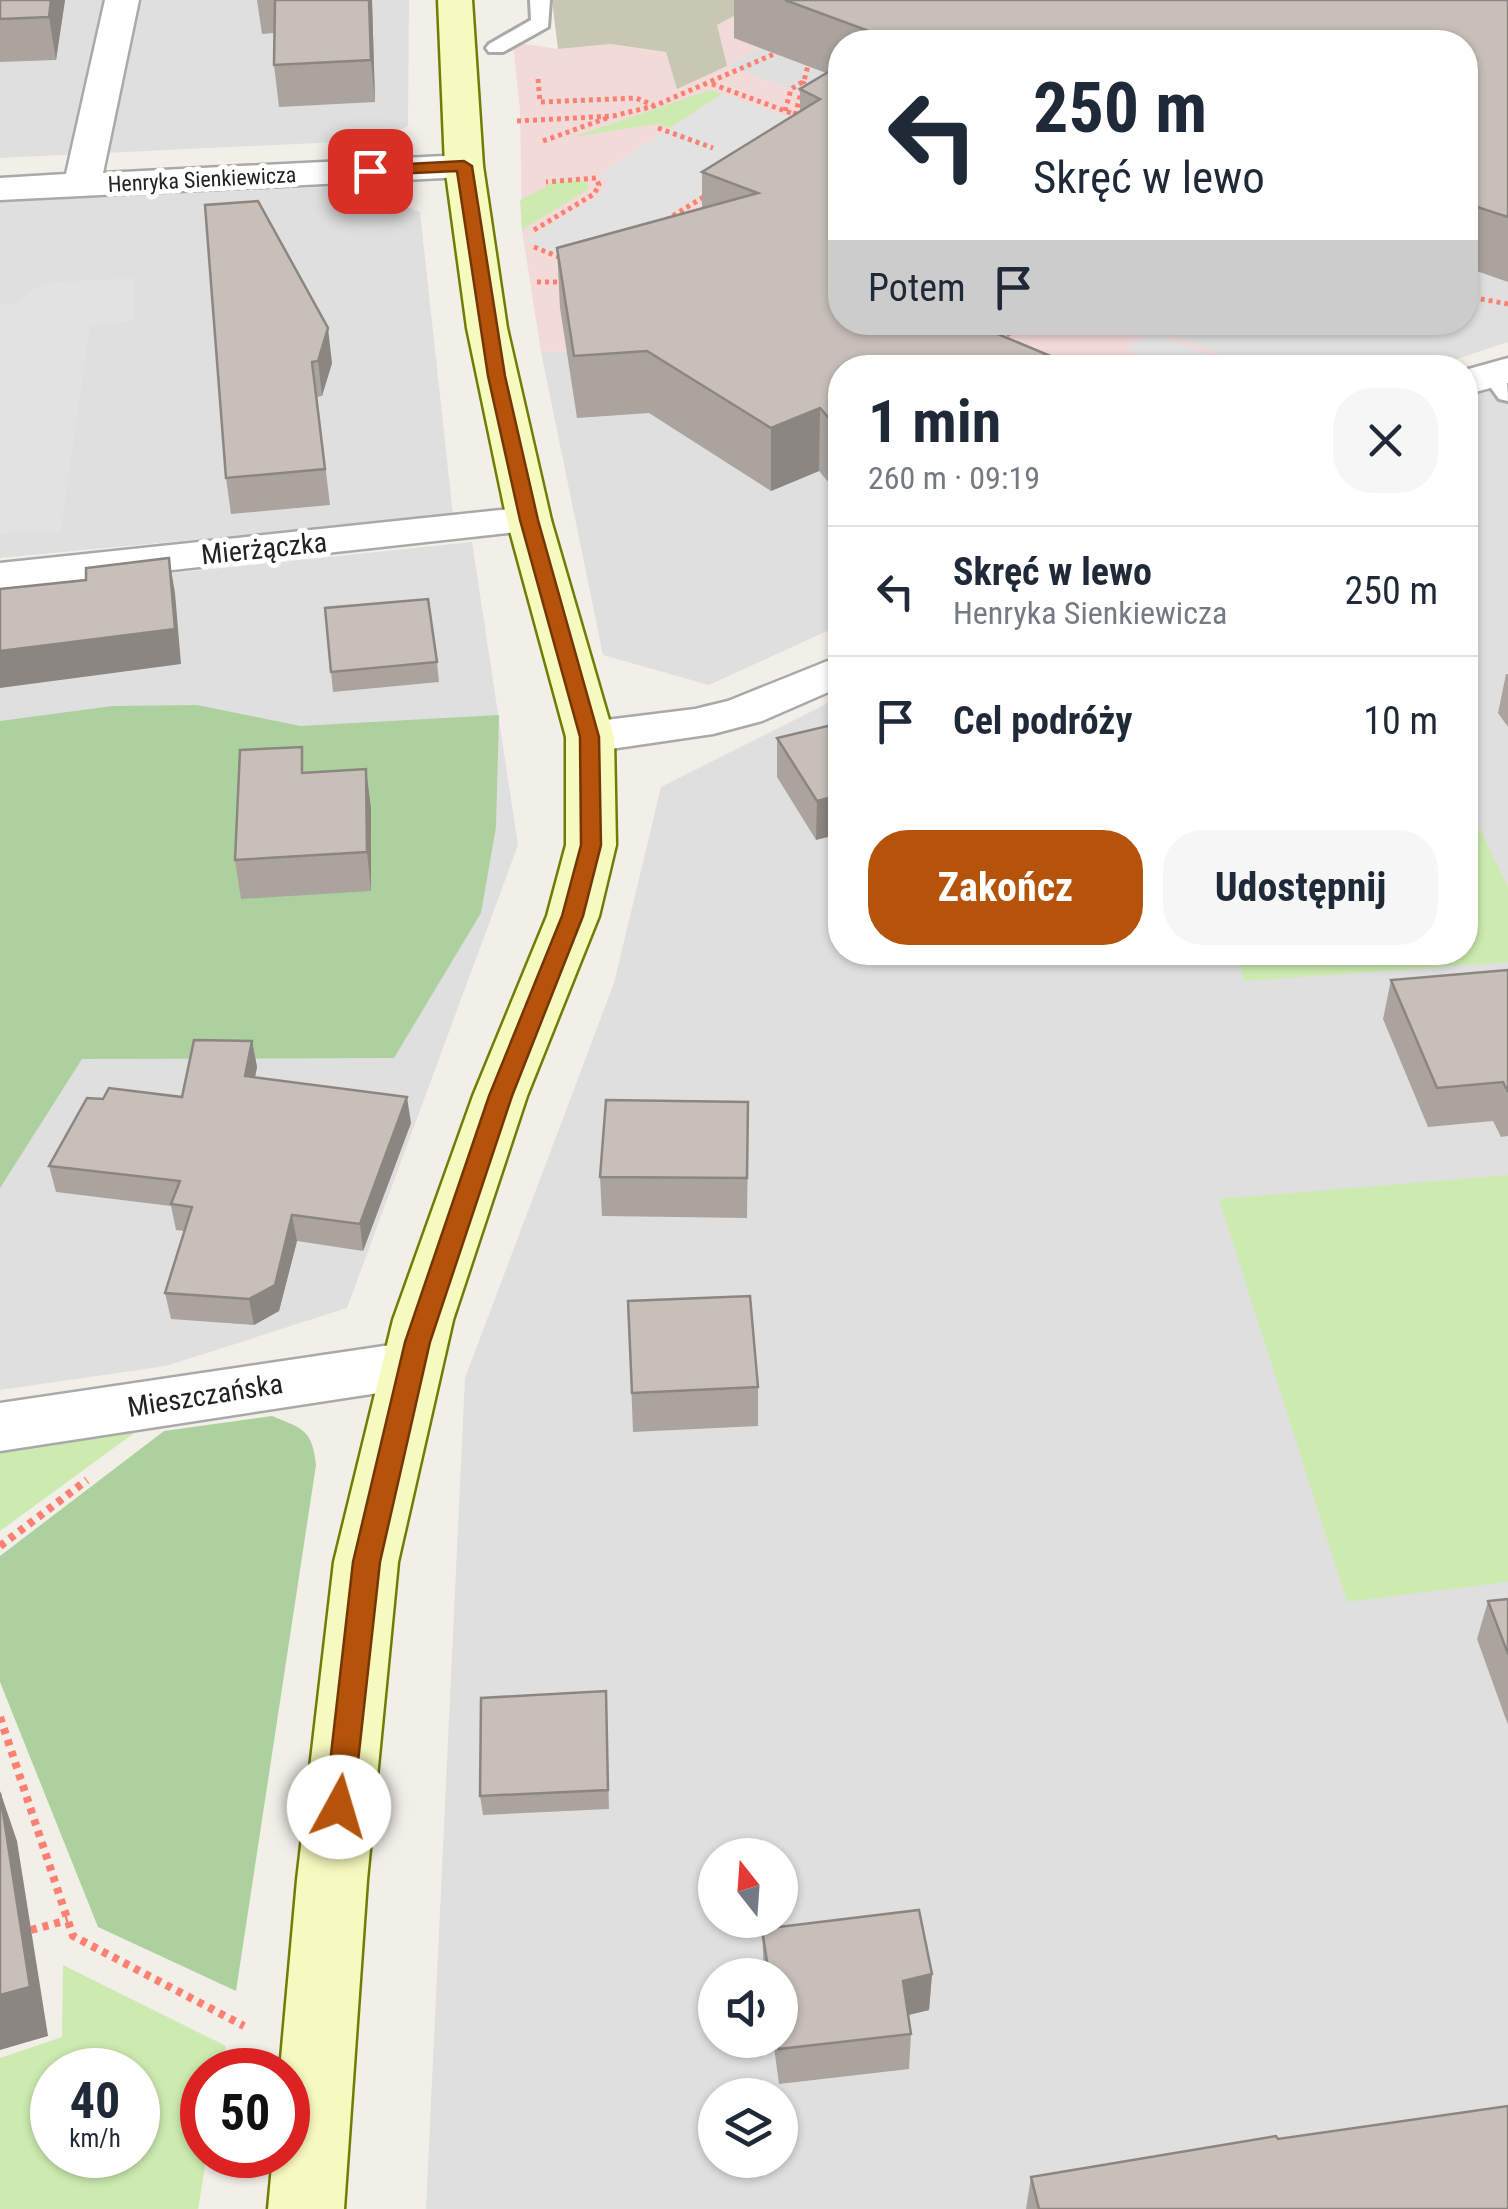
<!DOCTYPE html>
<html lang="pl">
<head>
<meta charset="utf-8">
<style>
  body { margin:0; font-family:"Roboto Condensed",sans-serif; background:#f6f6f7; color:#1f2937; height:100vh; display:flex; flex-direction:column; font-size:38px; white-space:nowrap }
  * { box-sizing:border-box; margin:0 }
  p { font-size:32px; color:#747a83 }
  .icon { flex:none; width:55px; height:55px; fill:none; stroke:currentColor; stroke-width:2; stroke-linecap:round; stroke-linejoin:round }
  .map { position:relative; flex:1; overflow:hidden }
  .sheet { position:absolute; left:828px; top:355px; width:650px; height:610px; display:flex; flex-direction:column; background:#fff; border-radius:40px; box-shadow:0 2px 8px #0004 }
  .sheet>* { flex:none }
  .top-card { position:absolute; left:828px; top:30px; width:650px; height:305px; border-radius:40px; box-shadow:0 2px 8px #0004; background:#fff; color:#1f2937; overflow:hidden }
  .needle { width:65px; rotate:343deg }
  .fabs { position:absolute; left:698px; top:1838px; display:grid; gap:20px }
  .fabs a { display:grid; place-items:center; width:100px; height:100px; border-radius:50%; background:#fff; box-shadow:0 2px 8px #0004; font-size:50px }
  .speed { position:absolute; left:30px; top:2048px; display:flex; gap:20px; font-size:50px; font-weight:700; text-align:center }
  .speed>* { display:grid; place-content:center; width:130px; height:130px; border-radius:50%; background:#fff; box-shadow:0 2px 8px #0004; line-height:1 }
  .speed small { font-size:25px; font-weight:400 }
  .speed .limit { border:15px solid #d22; background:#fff; color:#111 }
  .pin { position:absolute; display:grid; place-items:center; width:85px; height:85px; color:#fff; margin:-42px; border-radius:20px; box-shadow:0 5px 15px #0006 }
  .me { position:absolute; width:110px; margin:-55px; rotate:6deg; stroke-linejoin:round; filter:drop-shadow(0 0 8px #0008) }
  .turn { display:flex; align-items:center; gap:35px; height:210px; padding:0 40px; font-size:45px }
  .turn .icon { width:130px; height:130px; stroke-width:2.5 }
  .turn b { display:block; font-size:70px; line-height:85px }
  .then { display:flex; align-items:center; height:95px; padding:0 40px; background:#0003; gap:20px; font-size:38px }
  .round { display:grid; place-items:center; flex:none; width:105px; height:105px; border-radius:40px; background:#f6f6f7 }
  .overview { display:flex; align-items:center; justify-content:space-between; height:170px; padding:0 40px }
  h1 { font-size:60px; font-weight:700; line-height:75px }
  .primary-button { display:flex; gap:20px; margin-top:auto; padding:20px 40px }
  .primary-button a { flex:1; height:115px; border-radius:40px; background:#b45309; color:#fff; font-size:40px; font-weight:700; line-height:115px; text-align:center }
  .primary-button a+a { background:#f6f6f7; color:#1f2937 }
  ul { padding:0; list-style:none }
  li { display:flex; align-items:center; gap:30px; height:130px; padding:0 40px; border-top:2px solid #e0e1e3 }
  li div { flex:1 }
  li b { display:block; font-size:38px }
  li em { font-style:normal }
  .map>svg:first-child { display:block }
  .residential { fill:#e0dfdf; fill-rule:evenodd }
  .commercial { fill:#f2dad9 }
  .construction { fill:#c7c7b4 }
  .grass { fill:#cdebb0; fill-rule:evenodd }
  .forest { fill:#add19e }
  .parking { fill:#e2e2e2 }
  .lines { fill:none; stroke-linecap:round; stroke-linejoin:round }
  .service-casing { stroke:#a9a9a9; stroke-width:6 }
  .minor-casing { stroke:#a9a9a9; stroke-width:5 }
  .secondary-casing { stroke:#707d05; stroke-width:5 }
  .path-far1 { stroke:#fa8072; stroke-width:5; stroke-dasharray:4 4; stroke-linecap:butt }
  .path { stroke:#fa8072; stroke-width:8; stroke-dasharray:6 6; stroke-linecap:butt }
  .service { fill:#fff; fill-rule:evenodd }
  .minor { fill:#fff; fill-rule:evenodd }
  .secondary { fill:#f7fabf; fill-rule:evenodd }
  .wall { fill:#aba49e }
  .shaded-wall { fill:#8b8681 }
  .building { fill:#c7bfb8; stroke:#8b8681; stroke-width:2.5 }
  .route { fill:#b45309; stroke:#753606; stroke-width:2.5 }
  .labels { text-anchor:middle; stroke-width:10; stroke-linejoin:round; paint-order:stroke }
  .far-street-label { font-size:22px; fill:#222; stroke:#fff }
  .street-label { font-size:28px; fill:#222; stroke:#fff }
</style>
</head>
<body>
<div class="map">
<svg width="1508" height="2209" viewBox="0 0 1508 2209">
  <rect width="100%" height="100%" fill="#f2efe9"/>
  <path class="residential" d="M 0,0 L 409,0 L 408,126 L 379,140 L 0,158 Z
    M 845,0 L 1508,0 L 1508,342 L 1433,367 L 1252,368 L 1167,333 L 1167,323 L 1465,322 L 1465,42 L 840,42 L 840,107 L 727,66 Z
    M 349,186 L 420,212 L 453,515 L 0,558 L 0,202 Z
    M 706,350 L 840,397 L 840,625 L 709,685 L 603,655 L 541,352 Z
    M 1508,383 L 1508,2209 L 426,2209 L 465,1378 L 614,983 L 661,787 L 840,697 L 840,952 L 1465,952 L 1465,396 ZM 715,1855 L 780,1855 L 780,1920 L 715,1920 ZM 715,1975 L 780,1975 L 780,2040 L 715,2040 ZM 715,2095 L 780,2095 L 780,2160 L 715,2160 Z
    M 472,542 L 518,845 L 347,1308 L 166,1366 L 0,1390 L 0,591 Z"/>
  <path class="commercial" d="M 764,0 L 845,0 L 728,66 L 840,107 L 840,322 L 1167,323 L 1168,333 L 1252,367 L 840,368 L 706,350 L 541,352 L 522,230 L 520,110 L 513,42 L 558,49 L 611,44 L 666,52 L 677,88 L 717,25 Z"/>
  <path class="construction" d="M 552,0 L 764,0 L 717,25 L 727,66 L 677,89 L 666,52 L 611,44 L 558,49 Z"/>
  <path class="grass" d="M 710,90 L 722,94 L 670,128 L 656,124 L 573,137 Z
    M 581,180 L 587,182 L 589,189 L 522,230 L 520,200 L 555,182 Z
    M 1465,799 L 1508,887 L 1508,962 L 1245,981 L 1235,953 L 1465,952 Z
    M 1508,1175 L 1508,1582 L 1347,1602 L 1219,1199 Z
    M 155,1418 L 0,1531 L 0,1445 Z
    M 63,1965 L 226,2046 L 221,2070 L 202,2070 L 202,2155 L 207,2155 L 198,2209 L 0,2209 L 0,2058 L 62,2037 ZM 138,2070 L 138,2155 L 52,2155 L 52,2070 Z"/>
  <path class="forest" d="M 197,705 L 300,726 L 499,715 L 496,827 L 481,913 L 394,1058 L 82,1059 L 0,1188 L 0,721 L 112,706 Z
    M 272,1416 C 303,1429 312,1429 316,1465 L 236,1991 L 98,1927 L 0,1682 L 0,1556 L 164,1431 Z"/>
  <path class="parking" d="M 722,94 L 814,126 L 587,265 L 524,241 L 597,197 L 608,186 L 600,174 Z
    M 134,278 L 134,321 L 90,325 L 61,531 L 0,534 L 0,305 L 15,304 L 42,283 Z
    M 1151,332 L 1238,367 L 1170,367 L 1126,349 Z"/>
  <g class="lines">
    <defs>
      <path id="service" d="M 530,0 L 550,0 L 548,27 L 503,52 L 489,52 L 486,48 L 489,44 L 531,20 Z
        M 1493,367 C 1508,371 1508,386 1508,401 L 1499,399 L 1481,374 Z"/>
      <path id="minor" d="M 105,0 L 139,0 L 103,173 L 464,155 L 477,158 L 483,166 L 477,174 L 464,177 L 0,200 L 0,178 L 66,174 Z
        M 1508,358 L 1508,383 L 1465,395 L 1465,370 Z
        M 529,507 L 545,511 L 551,520 L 545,529 L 0,589 L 0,563 Z
        M 840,656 L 840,687 L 762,721 L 713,734 L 590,752 L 573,747 L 566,737 L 573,727 L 590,722 L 695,709 L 728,701 Z
        M 411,1342 L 432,1349 L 441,1365 L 432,1381 L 411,1388 L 0,1451 L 0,1403 Z"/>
      <path id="secondary" d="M 438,0 L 472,0 L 483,166 L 507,328 L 551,520 L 614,737 L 616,845 L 599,916 L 527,1096 L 453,1320 L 398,1562 L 367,1880 L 344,2209 L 268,2209 L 273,2155 L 288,2155 L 288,2070 L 280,2070 L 297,1880 L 334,1562 L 393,1320 L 473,1096 L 547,916 L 566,845 L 566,737 L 507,520 L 467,328 L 445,166 Z"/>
    </defs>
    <use href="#service" class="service-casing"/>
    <use href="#minor" class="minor-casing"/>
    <use href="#secondary" class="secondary-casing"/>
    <path class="path-far1" d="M 538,79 L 540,102 L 636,98 L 653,105
      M 712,84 L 799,116
      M 785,111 L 791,89 L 804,81 L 809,61
      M 795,115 L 804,81
      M 517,121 L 613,116 L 654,106 L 781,51
      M 658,128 L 713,148
      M 543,141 L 607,118
      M 666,220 L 707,195
      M 534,230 L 594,194 L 599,185 L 596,178 L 546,182
      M 534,247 L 564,259
      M 537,282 L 565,282
      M 1465,296 L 1508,304
      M 1000,340 L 1025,322"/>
    <path class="path" d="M 0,1546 L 87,1480
      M 0,1717 L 73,1936 L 244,2026
      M 31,1930 L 68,1920"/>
    <use href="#service" class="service"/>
    <use href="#minor" class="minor"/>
    <use href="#secondary" class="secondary"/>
  </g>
  <path class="wall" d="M 0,0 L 65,0 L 56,60 L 0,62 Z
    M 257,0 L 372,0 L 375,102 L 279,107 L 274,65 L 274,33 L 262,34 Z
    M 734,0 L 1508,0 L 1508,282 L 1465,267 L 1465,42 L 840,42 L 840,322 L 998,322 L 988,330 L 840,368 L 840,496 L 819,471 L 771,491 L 649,413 L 577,418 L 560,308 L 557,248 L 702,208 L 702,172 L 800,112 L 800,89 L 826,73 L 734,38 Z
    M 205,205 L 332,363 L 322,396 L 317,397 L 330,505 L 231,514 L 226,478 Z
    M 437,662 L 439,682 L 333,692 L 331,672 Z
    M 1506,674 L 1508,674 L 1508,727 L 1498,713 Z
    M 840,723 L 816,840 L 777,777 L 777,738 Z
    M 306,773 L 371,808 L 371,891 L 241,899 L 235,860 Z
    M 1508,970 L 1508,1136 L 1501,1137 L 1493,1121 L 1428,1127 L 1383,1019 L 1391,980 Z
    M 252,1041 L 257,1067 L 255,1077 L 411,1123 L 363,1251 L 297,1241 L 279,1311 L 254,1325 L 171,1319 L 165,1293 L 184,1231 L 176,1230 L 171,1206 L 56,1192 L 49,1166 L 103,1099 L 182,1097 Z
    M 748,1141 L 747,1218 L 602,1216 L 600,1177 Z
    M 628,1301 L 758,1387 L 758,1426 L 633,1432 Z
    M 1508,1599 L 1508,1725 L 1477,1639 L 1488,1601 Z
    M 606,1691 L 609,1809 L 483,1815 L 480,1796 Z
    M 762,1929 L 932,1974 L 929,2010 L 908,2015 L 911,2034 L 909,2069 L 779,2084 L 773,2040 L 780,2040 L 780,1975 L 764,1975 Z
    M 1278,2139 L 1508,2209 L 1026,2209 L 1031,2177 Z"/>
  <path class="shaded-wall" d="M 51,0 L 65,0 L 56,60 L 49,17 Z
    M 369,0 L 372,0 L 375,102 L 371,60 Z
    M 940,322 L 998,322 L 984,333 Z
    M 328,328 L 332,363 L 322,396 L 318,361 Z
    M 820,408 L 819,471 L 771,491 L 771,428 Z
    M 169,558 L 175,593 L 181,664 L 0,688 L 0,651 Z
    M 366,769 L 371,808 L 371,891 L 367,852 Z
    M 840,795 L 840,834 L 816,840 L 817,801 Z
    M 252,1041 L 257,1067 L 250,1102 L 245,1076 Z
    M 407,1097 L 411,1123 L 363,1251 L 360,1224 Z
    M 292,1215 L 297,1241 L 279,1311 L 254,1325 L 249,1299 Z
    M 0,1791 L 17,1841 L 48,2036 L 0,2050 Z
    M 932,1974 L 929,2010 L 900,2017 L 903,1981 Z"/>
  <path class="building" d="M 0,0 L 51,0 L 49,17 L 0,19 Z
    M 275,0 L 369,0 L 371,60 L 274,65 Z
    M 785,0 L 1508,0 L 1508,217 L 1465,203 L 1465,42 L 876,42 L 885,37 Z
    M 840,65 L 840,322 L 969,322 L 1079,368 L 840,368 L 840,431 L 820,408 L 771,428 L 647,351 L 574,356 L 557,248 L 758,193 L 702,172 L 820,99 L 800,89 Z
    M 258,201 L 328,328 L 318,361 L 312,362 L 325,469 L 226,478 L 205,205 Z
    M 169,558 L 175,629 L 0,651 L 0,589 L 86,580 L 86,568 Z
    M 428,599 L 437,662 L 331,672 L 325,608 Z
    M 840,723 L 840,795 L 817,801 L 777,738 Z
    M 302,747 L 302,773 L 366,769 L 367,852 L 235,860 L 240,750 Z
    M 1508,970 L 1508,1092 L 1503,1082 L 1437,1088 L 1391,980 Z
    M 194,1040 L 252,1041 L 245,1076 L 407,1097 L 360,1224 L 292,1215 L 275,1285 L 249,1299 L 165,1293 L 192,1207 L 171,1204 L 180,1181 L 49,1166 L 87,1098 L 103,1099 L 109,1088 L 182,1097 Z
    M 606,1100 L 748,1102 L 747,1178 L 600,1177 Z
    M 750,1296 L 758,1387 L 632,1393 L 628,1301 Z
    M 1508,1599 L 1508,1654 L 1488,1601 Z
    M 606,1691 L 608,1790 L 480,1796 L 481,1698 Z
    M 0,1793 L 30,1987 L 0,1995 Z
    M 919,1910 L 932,1974 L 903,1981 L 911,2034 L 779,2049 L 778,2040 L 780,2040 L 780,1975 L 769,1975 L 762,1929 Z
    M 1508,2106 L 1508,2209 L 1039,2209 L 1031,2177 L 1276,2136 L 1278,2139 Z"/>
  <path class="route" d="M 464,161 L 472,166 L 505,376 L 538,520 L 599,737 L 601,845 L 583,916 L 512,1096 L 430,1342 L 380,1562 L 353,1807 L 349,1816 L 339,1819 L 329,1816 L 325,1807 L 353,1562 L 405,1342 L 489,1096 L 562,916 L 581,845 L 580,737 L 520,520 L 488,376 L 457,171 L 370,175 L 363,171 L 370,166 Z"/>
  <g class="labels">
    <g class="far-street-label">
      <text transform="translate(202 179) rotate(-3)" y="8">Henryka Sienkiewicza</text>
    </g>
    <g class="street-label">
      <text transform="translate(264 548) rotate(-6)" y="10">Mierżączka</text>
      <text transform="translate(205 1395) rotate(-9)" y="10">Mieszczańska</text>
    </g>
  </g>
</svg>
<div class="fabs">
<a><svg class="needle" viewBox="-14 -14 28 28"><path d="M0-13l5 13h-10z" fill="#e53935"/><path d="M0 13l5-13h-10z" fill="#747a83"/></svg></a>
<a><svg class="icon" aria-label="sound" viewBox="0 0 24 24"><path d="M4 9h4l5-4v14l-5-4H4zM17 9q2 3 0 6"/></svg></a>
<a><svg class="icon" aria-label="layers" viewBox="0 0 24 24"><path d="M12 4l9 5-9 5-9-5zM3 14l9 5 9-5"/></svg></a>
</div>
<div class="speed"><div>40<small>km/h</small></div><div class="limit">50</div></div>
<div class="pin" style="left:370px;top:171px;background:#d93025"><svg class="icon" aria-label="arrive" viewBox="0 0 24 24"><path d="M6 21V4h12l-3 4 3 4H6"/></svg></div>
<svg class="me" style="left:339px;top:1807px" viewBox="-20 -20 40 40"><circle r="19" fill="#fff"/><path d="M0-13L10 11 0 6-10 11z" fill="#b45309"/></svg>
<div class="top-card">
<div class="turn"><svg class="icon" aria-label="left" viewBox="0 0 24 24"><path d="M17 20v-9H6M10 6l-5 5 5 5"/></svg><div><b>250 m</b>Skręć w lewo</div></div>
<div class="then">Potem<svg class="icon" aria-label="arrive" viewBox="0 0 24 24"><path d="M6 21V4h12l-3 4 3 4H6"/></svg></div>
</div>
<section class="sheet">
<div class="overview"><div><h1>1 min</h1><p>260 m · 09:19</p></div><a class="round"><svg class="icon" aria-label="close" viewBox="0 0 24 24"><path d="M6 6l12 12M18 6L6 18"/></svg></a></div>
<ul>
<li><svg class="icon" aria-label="left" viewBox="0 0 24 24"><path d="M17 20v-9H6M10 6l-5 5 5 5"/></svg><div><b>Skręć w lewo</b><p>Henryka Sienkiewicza</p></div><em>250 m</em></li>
<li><svg class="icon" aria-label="arrive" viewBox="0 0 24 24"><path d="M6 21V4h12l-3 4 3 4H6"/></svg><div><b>Cel podróży</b></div><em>10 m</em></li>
</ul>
<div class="primary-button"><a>Zakończ</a><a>Udostępnij</a></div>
</section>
</div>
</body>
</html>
